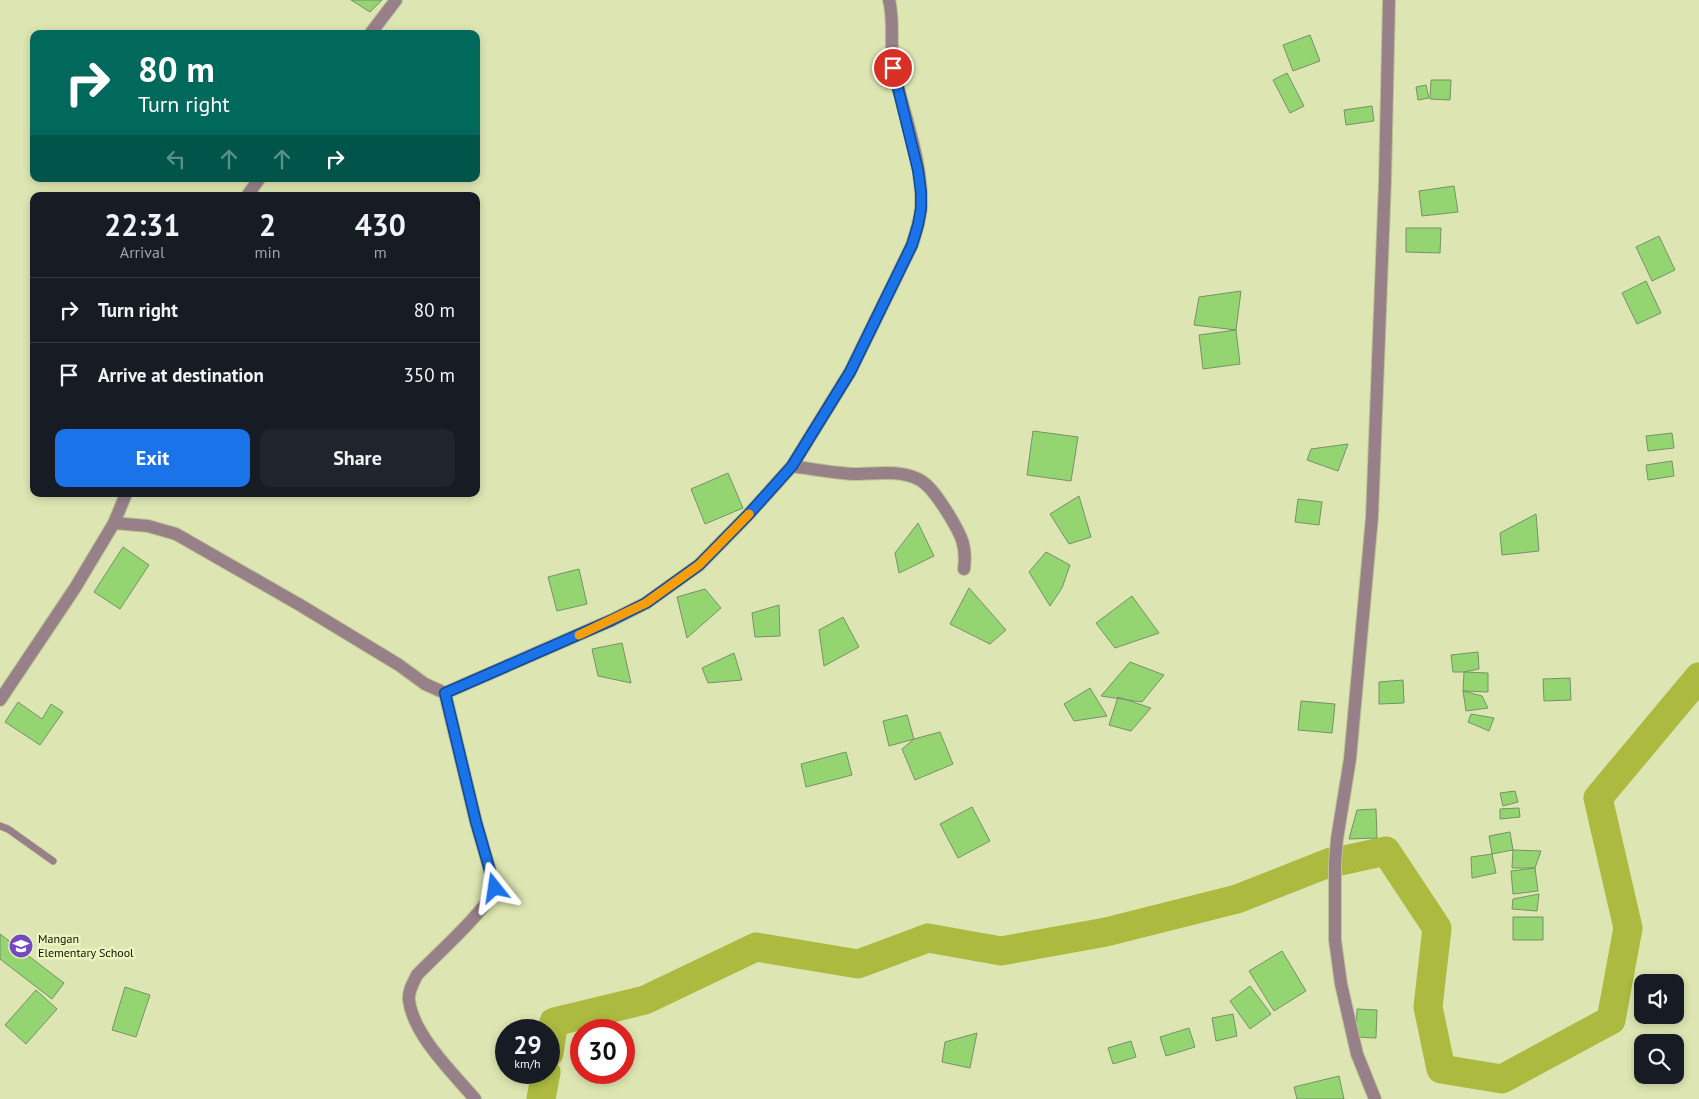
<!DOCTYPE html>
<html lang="en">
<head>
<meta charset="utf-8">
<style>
  body { margin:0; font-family:"PT Sans",sans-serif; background:#20242c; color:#f1f3f6; height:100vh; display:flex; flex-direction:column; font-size:19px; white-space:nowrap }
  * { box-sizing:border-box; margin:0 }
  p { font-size:16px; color:#9ea1a6 }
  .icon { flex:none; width:28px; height:28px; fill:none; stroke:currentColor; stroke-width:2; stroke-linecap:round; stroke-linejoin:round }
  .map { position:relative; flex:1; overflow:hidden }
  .side { position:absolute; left:30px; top:192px; width:450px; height:305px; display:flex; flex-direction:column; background:#171b24; border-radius:10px; box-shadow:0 2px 8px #0003 }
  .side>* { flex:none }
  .top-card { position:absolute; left:30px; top:30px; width:450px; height:152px; border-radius:10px; box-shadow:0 2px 8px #0003; background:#00695c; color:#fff; overflow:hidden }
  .tools { position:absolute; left:1634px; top:974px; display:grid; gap:10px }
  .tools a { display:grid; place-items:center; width:50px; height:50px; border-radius:10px; background:#171b24; box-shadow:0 2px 8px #0003; font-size:25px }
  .speed { position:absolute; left:495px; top:1019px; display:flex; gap:10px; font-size:25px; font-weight:700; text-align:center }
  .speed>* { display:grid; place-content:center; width:65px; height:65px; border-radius:50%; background:#171b24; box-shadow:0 2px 8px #0003; line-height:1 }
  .speed small { font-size:12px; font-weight:400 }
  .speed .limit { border:8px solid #d22; background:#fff; color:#111 }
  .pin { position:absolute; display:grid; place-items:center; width:42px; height:42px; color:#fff; margin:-21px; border:2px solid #fff; border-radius:50%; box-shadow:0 1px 5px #0007 }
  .me { position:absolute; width:55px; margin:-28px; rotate:345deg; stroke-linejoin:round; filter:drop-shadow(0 0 4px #0008) }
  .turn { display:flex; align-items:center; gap:18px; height:105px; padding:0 25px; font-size:22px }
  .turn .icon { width:65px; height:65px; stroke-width:2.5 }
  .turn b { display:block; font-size:35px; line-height:42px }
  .lanes { display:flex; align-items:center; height:48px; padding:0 25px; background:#0003; justify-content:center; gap:25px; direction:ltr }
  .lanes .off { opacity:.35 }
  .eta { display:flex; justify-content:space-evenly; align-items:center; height:85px; text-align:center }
  .eta b { font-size:30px; font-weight:700; line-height:35px }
  .primary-button { display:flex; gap:10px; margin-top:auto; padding:10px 25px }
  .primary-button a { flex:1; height:58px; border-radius:10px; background:#1a73e8; color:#fff; font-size:20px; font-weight:700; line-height:58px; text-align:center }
  .primary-button a+a { background:#20242c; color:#f1f3f6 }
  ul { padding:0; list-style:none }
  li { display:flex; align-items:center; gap:15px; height:65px; padding:0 25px; border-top:1px solid #363941 }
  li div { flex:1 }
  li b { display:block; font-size:19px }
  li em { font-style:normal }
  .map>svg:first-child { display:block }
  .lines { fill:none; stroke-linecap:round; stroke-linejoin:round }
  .river { stroke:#acba3f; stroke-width:29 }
  .building { fill:#94d572; stroke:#769268 }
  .service-casing { stroke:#bcc496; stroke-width:8 }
  .minor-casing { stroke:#bcc496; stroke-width:14 }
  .tertiary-casing { stroke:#bcc496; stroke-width:14 }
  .service { stroke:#988088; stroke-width:7 }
  .minor { stroke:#988088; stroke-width:12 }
  .tertiary { stroke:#988088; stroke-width:12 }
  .route-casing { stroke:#114b97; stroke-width:12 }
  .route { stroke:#1a73e8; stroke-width:9 }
  .slow { stroke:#f59e0b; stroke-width:9 }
  .labels { text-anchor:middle; stroke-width:5; stroke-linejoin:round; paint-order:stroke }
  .poi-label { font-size:12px; fill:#101202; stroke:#ebf4bf; text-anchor:start }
</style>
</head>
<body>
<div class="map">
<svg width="1699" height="1099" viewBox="0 0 1699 1099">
  <rect width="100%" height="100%" fill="#dde6b2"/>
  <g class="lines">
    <path class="river" d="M 1340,861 L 1386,851 L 1437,928 L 1428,1007 L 1441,1069 L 1502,1079 L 1611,1020 L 1628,928 L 1598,798 L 1699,677
      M 549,1053 L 554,1022 L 645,1000 L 756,947 L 858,964 L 928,938 L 1001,951 L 1106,932 L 1237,899 L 1331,862
      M 541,1099 L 546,1072"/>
  </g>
  <path class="building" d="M 351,0 L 382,0 L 370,12 Z
    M 1310,35 L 1320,61 L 1293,71 L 1283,45 Z
    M 1287,73 L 1304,106 L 1290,113 L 1273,80 Z
    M 1431,80 L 1451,80 L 1450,100 L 1430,99 Z
    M 1426,85 L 1429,98 L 1418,100 L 1416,87 Z
    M 1372,106 L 1374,121 L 1346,125 L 1344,110 Z
    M 1454,186 L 1458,212 L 1422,216 L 1419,191 Z
    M 1406,228 L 1441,228 L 1440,253 L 1406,252 Z
    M 1659,236 L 1675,270 L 1652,281 L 1636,247 Z
    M 1646,281 L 1661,313 L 1637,324 L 1622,293 Z
    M 1241,291 L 1236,330 L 1194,325 L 1199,297 Z
    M 1236,330 L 1240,364 L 1203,369 L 1199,335 Z
    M 1033,431 L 1078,437 L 1071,481 L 1027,475 Z
    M 1672,433 L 1674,448 L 1648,451 L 1646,436 Z
    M 1348,444 L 1338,471 L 1307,460 L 1311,449 Z
    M 1672,461 L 1674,476 L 1648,480 L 1646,465 Z
    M 728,473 L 743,508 L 705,524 L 691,489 Z
    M 1079,496 L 1091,537 L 1069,544 L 1050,514 Z
    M 1298,499 L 1322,502 L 1319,525 L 1295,522 Z
    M 1536,514 L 1539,551 L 1502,555 L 1500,533 Z
    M 918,523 L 934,556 L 899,573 L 895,553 Z
    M 123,547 L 149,565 L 120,609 L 94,592 Z
    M 1046,552 L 1070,565 L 1062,588 L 1050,606 L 1029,572 Z
    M 579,569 L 587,604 L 557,611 L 548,577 Z
    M 969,588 L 1006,630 L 990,644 L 950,624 Z
    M 705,589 L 721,608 L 687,638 L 677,597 Z
    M 1132,596 L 1159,633 L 1115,648 L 1096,623 Z
    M 779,605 L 780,636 L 755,637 L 752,613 Z
    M 843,617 L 859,647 L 824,666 L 819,630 Z
    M 622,643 L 631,683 L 598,676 L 592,649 Z
    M 1478,652 L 1479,669 L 1464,672 L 1453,672 L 1451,655 Z
    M 734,653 L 742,680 L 708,683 L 702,668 Z
    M 1130,662 L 1164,675 L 1142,702 L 1101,696 Z
    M 1464,672 L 1488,673 L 1488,692 L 1463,691 Z
    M 1570,678 L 1571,700 L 1544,701 L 1543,679 Z
    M 1403,680 L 1404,703 L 1379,704 L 1379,682 Z
    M 1090,688 L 1107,716 L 1074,721 L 1064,704 Z
    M 1463,691 L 1482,696 L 1488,708 L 1466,711 Z
    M 1118,697 L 1151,708 L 1131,731 L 1109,725 Z
    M 1301,701 L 1335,704 L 1332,733 L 1298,730 Z
    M 18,702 L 42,719 L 51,704 L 63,712 L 40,745 L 5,722 Z
    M 1471,714 L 1494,718 L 1489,731 L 1468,722 Z
    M 907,715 L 914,739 L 889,746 L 883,721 Z
    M 940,732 L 953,764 L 915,780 L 902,749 L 914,739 Z
    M 846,752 L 852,775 L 806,787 L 801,764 Z
    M 1515,791 L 1518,802 L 1503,806 L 1500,793 Z
    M 972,807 L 990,841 L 958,858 L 940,824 Z
    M 1519,808 L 1520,817 L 1500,819 L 1500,809 Z
    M 1376,809 L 1377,838 L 1349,839 L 1357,810 Z
    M 1510,832 L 1513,850 L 1492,854 L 1489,836 Z
    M 1513,850 L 1541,851 L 1535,868 L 1512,868 Z
    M 1492,854 L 1496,873 L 1472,878 L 1471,857 Z
    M 1535,868 L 1538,891 L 1513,894 L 1511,871 Z
    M 1539,894 L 1537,911 L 1512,909 L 1513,899 Z
    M 1513,917 L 1543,917 L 1543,940 L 1513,940 Z
    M 0,934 L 64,983 L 52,999 L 0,959 Z
    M 1282,951 L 1306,991 L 1274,1011 L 1249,971 Z
    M 1250,986 L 1271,1014 L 1250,1029 L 1230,1001 Z
    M 125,987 L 150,995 L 136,1037 L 112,1030 Z
    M 36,990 L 57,1009 L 26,1044 L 5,1025 Z
    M 1357,1009 L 1377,1010 L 1376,1038 L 1356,1037 Z
    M 1233,1014 L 1237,1036 L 1216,1041 L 1212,1018 Z
    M 1189,1028 L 1195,1047 L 1166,1056 L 1160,1037 Z
    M 977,1033 L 970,1068 L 942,1062 L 945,1042 Z
    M 1131,1041 L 1136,1057 L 1113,1064 L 1108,1048 Z
    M 1339,1076 L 1344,1099 L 1297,1099 L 1294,1087 Z"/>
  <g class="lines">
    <defs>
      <path id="service" d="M 0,826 L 8,829 L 53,861"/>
      <path id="minor" d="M 792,466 C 812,469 833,473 853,474 C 875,474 900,469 920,480 C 932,487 942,504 949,515 C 961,535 967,545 964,569
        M 114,523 L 148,526 L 176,534 L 300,605 L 399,665 L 425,684 L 445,693 L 612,620 L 646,603 L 699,565 L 748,515 L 792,466 L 850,372 L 912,245 C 916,233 920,220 921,207 C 923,161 903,114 894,69 C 889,46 895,23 889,0
        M 445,693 L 476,822 L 495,888 C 488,909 435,956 417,975 C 413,983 408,991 409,1000 C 413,1035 453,1073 475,1099
        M 1375,1099 L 1357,1054 L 1341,984 L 1335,940 L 1335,863 L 1337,839 L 1350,759 L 1372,517 L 1385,181 L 1389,0"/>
      <path id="tertiary" d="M 370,34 L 396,0
        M 247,196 L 259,179
        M 0,700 L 75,588 L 114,523 L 126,494"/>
    </defs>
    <use href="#service" class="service-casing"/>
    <use href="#minor" class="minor-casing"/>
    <use href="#tertiary" class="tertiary-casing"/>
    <use href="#service" class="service"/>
    <use href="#minor" class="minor"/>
    <use href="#tertiary" class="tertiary"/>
  </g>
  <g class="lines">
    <defs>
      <path id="route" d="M 495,888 L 476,822 L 445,693 L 612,620 L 646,603 L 699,565 L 748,515 L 792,466 L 850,372 L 912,245 L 918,225 L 921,209 L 921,192 L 918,170 L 893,68"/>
    </defs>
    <use href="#route" class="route-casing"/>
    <use href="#route" class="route"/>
    <path class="slow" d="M 579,635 L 646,603 L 699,565 L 749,514"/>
  </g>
  <defs>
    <symbol id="school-disc" viewBox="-11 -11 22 22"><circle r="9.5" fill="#7349c1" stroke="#ebf4bf"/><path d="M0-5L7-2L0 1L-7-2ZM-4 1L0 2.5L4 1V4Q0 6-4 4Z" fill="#fff"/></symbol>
  </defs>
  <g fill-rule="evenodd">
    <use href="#school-disc" x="7" y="932" width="28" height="28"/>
  </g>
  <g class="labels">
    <g class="poi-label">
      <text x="38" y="943">Mangan<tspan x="38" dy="14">Elementary School</tspan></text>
    </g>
  </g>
</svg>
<div class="tools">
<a><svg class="icon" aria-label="sound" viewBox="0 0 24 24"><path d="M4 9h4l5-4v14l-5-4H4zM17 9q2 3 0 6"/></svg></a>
<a><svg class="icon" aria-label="search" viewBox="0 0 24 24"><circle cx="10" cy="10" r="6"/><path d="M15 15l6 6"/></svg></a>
</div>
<div class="speed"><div>29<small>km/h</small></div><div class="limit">30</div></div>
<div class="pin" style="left:893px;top:68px;background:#d93025"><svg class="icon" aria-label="arrive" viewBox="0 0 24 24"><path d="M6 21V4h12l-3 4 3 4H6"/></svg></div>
<svg class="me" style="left:495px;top:888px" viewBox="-20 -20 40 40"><path d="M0-17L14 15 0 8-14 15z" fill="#1a73e8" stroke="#fff" stroke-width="4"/></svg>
<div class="top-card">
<div class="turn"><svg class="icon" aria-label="right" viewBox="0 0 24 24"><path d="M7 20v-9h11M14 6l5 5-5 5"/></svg><div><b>80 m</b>Turn right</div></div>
<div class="lanes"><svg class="icon off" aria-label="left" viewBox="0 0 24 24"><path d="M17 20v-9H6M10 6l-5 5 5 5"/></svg><svg class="icon off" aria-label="ahead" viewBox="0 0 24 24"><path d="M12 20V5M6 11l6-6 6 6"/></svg><svg class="icon off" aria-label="ahead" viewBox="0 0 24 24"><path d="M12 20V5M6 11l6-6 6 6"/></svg><svg class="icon" aria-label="right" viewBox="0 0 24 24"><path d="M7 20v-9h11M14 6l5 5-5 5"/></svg></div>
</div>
<section class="side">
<div class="eta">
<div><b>22:31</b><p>Arrival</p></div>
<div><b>2</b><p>min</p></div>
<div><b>430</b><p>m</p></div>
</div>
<ul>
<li><svg class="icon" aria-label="right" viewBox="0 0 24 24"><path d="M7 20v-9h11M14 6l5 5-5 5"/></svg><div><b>Turn right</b></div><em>80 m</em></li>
<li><svg class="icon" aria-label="arrive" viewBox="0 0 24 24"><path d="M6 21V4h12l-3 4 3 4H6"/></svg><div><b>Arrive at destination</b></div><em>350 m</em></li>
</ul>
<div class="primary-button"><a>Exit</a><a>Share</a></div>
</section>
</div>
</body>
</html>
